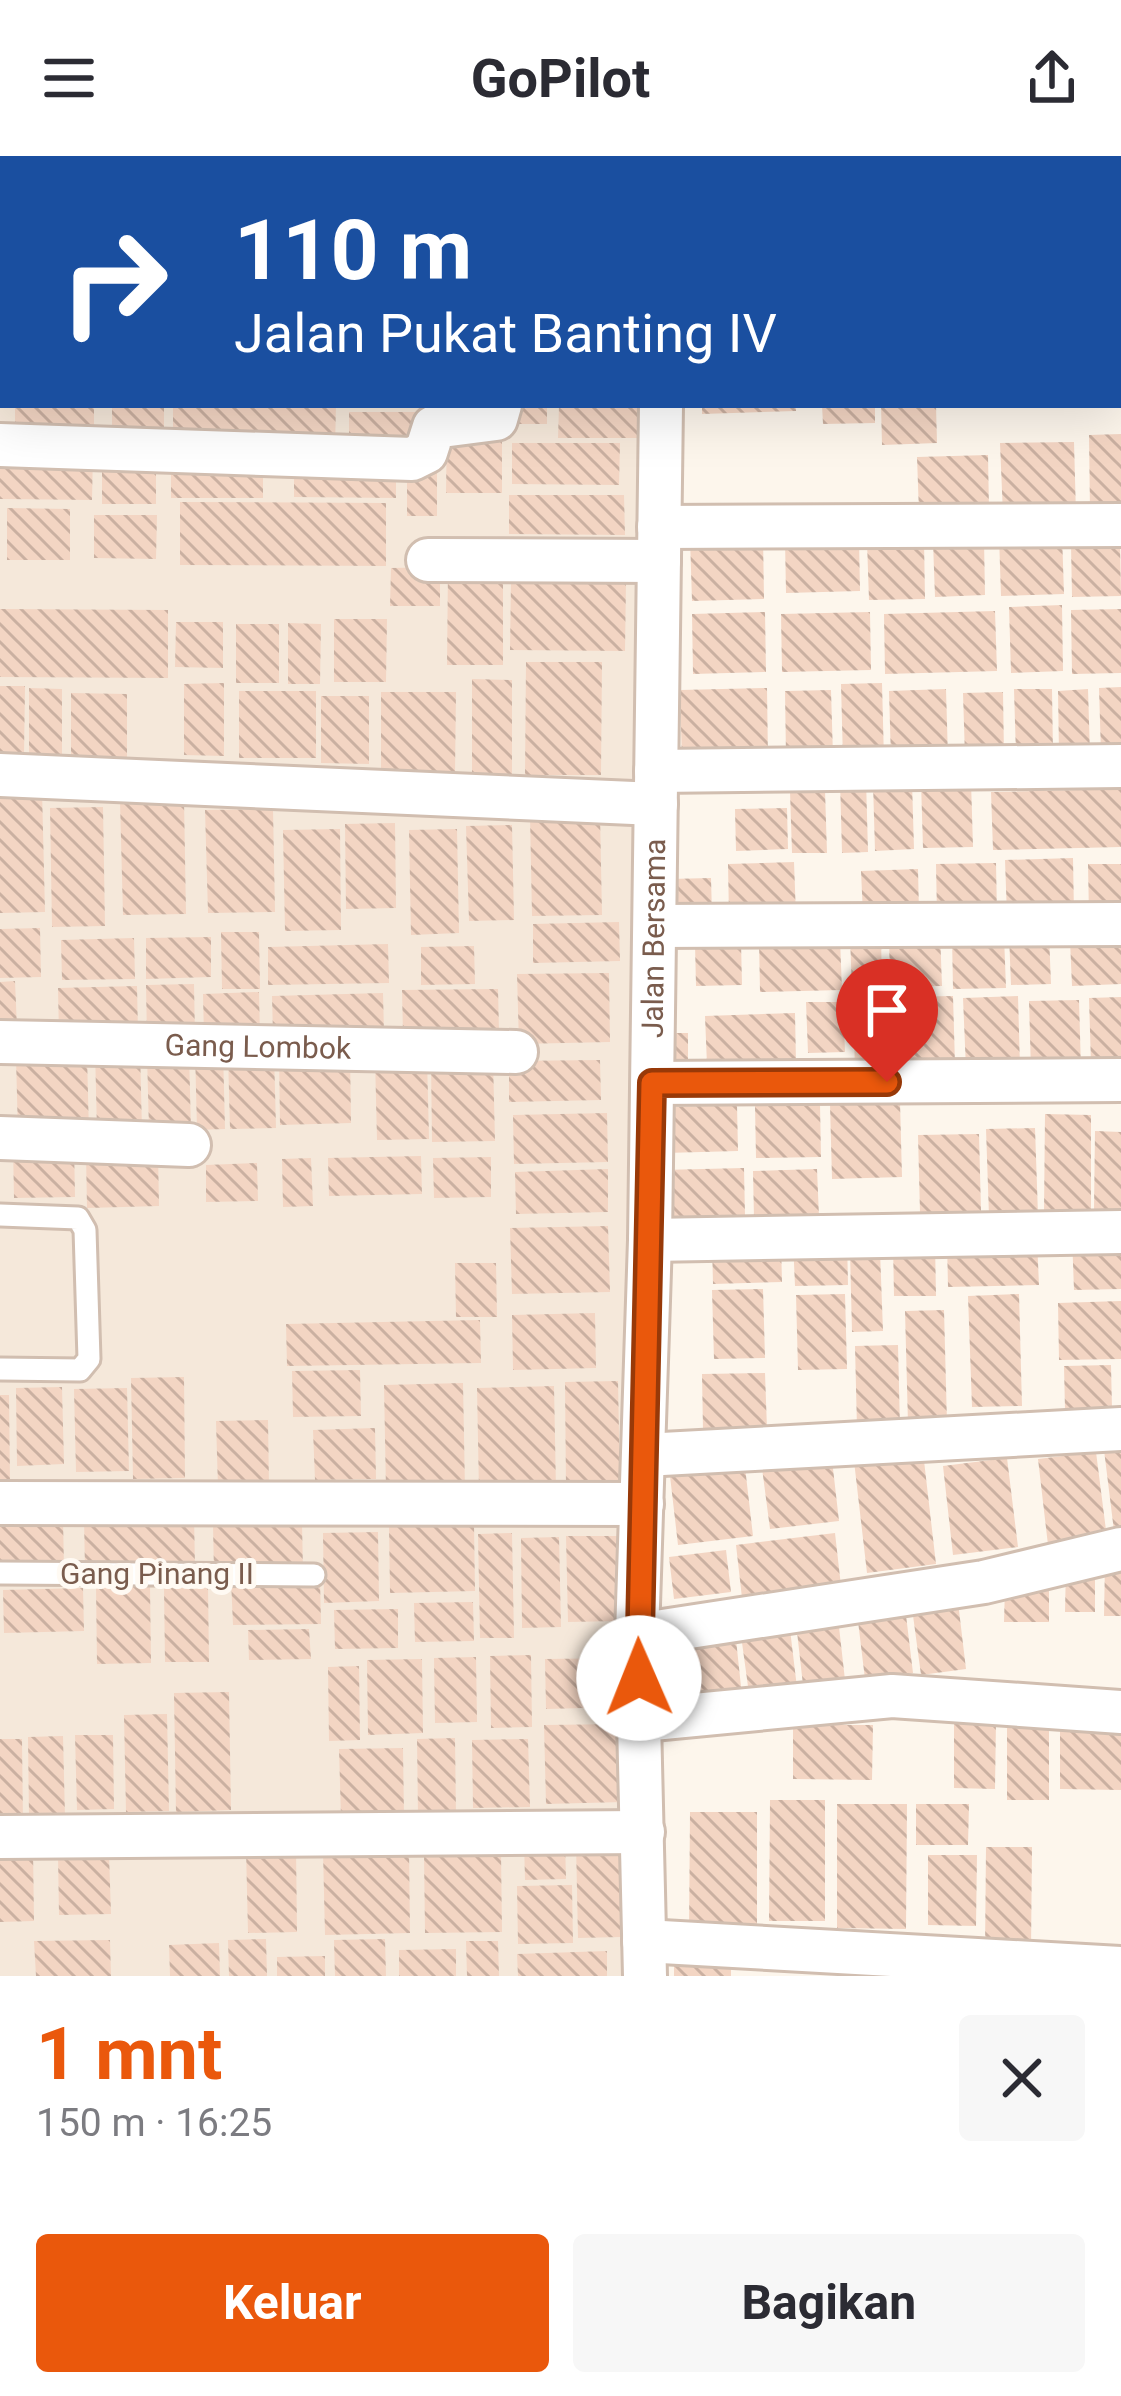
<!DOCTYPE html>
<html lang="id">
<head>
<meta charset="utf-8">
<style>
  body { margin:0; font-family:Roboto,sans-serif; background:#f7f7f7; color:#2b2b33; height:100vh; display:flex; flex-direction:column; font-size:45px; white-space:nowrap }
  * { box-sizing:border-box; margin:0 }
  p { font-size:39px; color:#7c7c81 }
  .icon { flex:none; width:66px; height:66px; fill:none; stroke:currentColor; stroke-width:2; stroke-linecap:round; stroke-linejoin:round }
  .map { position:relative; height:1820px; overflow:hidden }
  .sheet { display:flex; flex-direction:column; background:#fff; flex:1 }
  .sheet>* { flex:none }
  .banner { position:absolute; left:0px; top:0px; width:1122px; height:252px; box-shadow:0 12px 48px #0002; background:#1a4fa0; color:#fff; overflow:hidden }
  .pin { position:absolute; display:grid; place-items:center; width:102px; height:102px; color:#fff; margin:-123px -51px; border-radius:50% 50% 50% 0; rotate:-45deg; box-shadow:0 0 12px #0007 }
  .pin .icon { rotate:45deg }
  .me { position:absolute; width:132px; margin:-66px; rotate:359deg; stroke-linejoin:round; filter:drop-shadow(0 0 9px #0008) }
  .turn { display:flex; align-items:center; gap:42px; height:252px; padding:0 36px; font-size:54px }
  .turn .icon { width:156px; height:156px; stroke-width:2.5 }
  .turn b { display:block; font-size:84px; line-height:102px }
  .round { display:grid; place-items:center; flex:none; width:126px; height:126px; border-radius:12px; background:#f7f7f7 }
  .overview { display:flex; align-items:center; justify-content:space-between; height:204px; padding:0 36px }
  h1 { font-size:72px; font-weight:700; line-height:90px; color:#ea580c }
  .action { display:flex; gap:24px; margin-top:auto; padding:24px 36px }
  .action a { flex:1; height:138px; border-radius:12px; background:#ea580c; color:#fff; font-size:48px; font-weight:700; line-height:138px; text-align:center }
  .action a+a { background:#f7f7f7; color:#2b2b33 }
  header { display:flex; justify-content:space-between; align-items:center; height:156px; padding:0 36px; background:#fff; font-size:54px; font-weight:700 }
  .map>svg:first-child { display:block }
  .residential { fill:#f5e8da }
  .building { fill:url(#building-back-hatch) }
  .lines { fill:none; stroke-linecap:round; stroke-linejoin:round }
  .lane-casing { stroke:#d1beb0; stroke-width:27 }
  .street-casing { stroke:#d1beb0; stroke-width:48 }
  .lane { stroke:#fff; stroke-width:21 }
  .street { stroke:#fff; stroke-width:42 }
  .route-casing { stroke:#983908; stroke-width:30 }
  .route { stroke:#ea580c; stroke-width:21 }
  .labels { text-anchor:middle; stroke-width:10; stroke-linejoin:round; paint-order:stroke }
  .street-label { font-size:30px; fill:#7a5c4d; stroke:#fffaf3 }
</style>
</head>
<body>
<header><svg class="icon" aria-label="menu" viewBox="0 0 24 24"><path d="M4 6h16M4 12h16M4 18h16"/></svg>GoPilot<svg class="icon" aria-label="share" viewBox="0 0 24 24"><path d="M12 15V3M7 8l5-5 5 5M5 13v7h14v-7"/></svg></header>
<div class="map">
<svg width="1121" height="1820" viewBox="0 0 1121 1820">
  <defs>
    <pattern id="building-back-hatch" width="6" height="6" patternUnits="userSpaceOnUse" patternTransform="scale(3)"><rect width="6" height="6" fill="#f3d5c3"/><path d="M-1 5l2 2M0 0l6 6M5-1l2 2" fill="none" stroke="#cab0a1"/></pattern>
  </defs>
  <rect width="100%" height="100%" fill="#fdf6ec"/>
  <path class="residential" d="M 0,0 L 668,0 L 3,3 L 3,249 L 663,249 L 641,1820 L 0,1820 Z"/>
  <path class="building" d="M 15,249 L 94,249 L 94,281 L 15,281 Z
    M 173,249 L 336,249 L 335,292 L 173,292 Z
    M 510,249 L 547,249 L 547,268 L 510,268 Z
    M 559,249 L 637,249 L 637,282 L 558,282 Z
    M 702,249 L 796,249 L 796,255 L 702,258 Z
    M 822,249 L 875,249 L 875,267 L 823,268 Z
    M 881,249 L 936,249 L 937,287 L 882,289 Z
    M 112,250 L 164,250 L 164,283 L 112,283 Z
    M 349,256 L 423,256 L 423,295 L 349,294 Z
    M 447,267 L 502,267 L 502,337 L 446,337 Z
    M 1121,278 L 1121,356 L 1090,356 L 1089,279 Z
    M 1074,286 L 1076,358 L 1003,359 L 1000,287 Z
    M 512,287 L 620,287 L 619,329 L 512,328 Z
    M 0,296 L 93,297 L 92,344 L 0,343 Z
    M 171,299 L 263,300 L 263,342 L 171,342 Z
    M 988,299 L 989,354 L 919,357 L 917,301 Z
    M 102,300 L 156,300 L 156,348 L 102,348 Z
    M 407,307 L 437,307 L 437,360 L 407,360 Z
    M 294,309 L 396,309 L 396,342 L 294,341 Z
    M 509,339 L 624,339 L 625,379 L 509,378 Z
    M 180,346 L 386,347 L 386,410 L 180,409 Z
    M 7,352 L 70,353 L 70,404 L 7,404 Z
    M 94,359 L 157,359 L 156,403 L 94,402 Z
    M 1062,378 L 1064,438 L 1001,440 L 999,380 Z
    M 763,380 L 764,443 L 692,445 L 690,382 Z
    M 859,382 L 860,435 L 786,437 L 785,384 Z
    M 924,384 L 925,443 L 869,444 L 867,386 Z
    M 984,384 L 985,439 L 935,441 L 933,386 Z
    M 1120,387 L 1121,440 L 1072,441 L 1071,389 Z
    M 440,411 L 440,450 L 390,450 L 391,412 Z
    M 448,411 L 503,411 L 503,509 L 447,509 Z
    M 511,425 L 626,425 L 625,495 L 510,494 Z
    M 1062,449 L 1063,515 L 1011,517 L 1009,451 Z
    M 0,453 L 168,454 L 168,522 L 0,521 Z
    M 1121,453 L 1121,517 L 1072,518 L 1071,454 Z
    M 995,455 L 997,515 L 885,518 L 884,458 Z
    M 765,456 L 766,516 L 693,518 L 692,458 Z
    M 870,456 L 871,514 L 782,516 L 781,458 Z
    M 334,463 L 387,463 L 386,526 L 334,526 Z
    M 176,466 L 223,466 L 223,512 L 175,511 Z
    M 288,467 L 321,468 L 320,528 L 288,528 Z
    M 236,468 L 279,468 L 279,527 L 236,527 Z
    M 526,506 L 602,506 L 601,619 L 525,619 Z
    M 472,523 L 512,524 L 512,621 L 472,621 Z
    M 224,527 L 224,600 L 184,599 L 184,528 Z
    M 882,527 L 884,604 L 843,605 L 841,528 Z
    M 0,530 L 25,530 L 24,599 L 0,599 Z
    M 1121,531 L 1121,597 L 1101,598 L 1099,532 Z
    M 29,532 L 62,533 L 62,608 L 29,608 Z
    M 767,532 L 768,604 L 682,607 L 680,534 Z
    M 946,533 L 948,602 L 891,604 L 889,535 Z
    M 1014,533 L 1052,533 L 1053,598 L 1016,600 Z
    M 1088,533 L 1090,598 L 1059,598 L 1058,535 Z
    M 831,534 L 833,600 L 786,601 L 785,535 Z
    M 239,535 L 316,535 L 316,602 L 239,602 Z
    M 381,536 L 456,536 L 455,618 L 381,618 Z
    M 1003,536 L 1004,600 L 965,601 L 963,537 Z
    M 71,537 L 127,538 L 127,607 L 71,606 Z
    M 321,540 L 369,540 L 369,608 L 321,607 Z
    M 866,623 L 868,696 L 842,697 L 840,624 Z
    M 971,625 L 973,691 L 923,692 L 921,626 Z
    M 912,626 L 914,693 L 875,695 L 873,627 Z
    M 1121,633 L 1121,691 L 993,694 L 991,636 Z
    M 42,634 L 45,756 L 0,757 L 0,635 Z
    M 825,634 L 827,697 L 792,697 L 790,635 Z
    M 184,644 L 186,758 L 123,759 L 120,645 Z
    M 103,651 L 105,770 L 52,771 L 50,652 Z
    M 787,652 L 788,693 L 736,695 L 735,653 Z
    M 273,653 L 275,756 L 208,757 L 205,654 Z
    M 600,658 L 602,759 L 532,760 L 530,659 Z
    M 395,667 L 396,752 L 346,753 L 345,668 Z
    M 512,669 L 514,764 L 469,765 L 466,670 Z
    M 340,673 L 341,774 L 285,775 L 283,674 Z
    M 457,673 L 459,777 L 411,779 L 409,674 Z
    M 1073,702 L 1074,758 L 1007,760 L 1005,704 Z
    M 794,706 L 796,760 L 729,761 L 728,708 Z
    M 996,707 L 997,758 L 937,760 L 936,708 Z
    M 1088,708 L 1121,708 L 1121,759 L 1089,760 Z
    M 918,713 L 919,757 L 863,759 L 861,715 Z
    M 711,722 L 712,758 L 670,759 L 669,723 Z
    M 619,766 L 620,805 L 533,807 L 533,768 Z
    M 40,772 L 41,821 L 0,822 L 0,773 Z
    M 221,776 L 259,776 L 260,833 L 222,833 Z
    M 940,776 L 942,830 L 890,831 L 889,778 Z
    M 1009,779 L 1049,779 L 1051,828 L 1011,829 Z
    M 881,780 L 882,833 L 852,834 L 850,781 Z
    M 1004,780 L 1006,832 L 953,833 L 952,781 Z
    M 211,781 L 211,821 L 146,823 L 146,782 Z
    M 134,782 L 135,823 L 62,824 L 61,784 Z
    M 1121,782 L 1121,828 L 1072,830 L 1070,784 Z
    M 840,783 L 842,834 L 760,836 L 759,785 Z
    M 741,786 L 742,829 L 696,830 L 695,788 Z
    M 388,788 L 389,827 L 268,829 L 268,791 Z
    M 474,790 L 475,828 L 421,829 L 421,791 Z
    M 609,817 L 610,886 L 519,888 L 517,818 Z
    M 15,825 L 17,871 L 0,871 L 0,826 Z
    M 194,828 L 195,881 L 147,882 L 146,829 Z
    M 137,830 L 138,877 L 59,879 L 58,832 Z
    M 498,833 L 499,876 L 403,878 L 402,834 Z
    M 259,836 L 260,880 L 204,881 L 203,838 Z
    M 383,837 L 384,876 L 273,879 L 272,840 Z
    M 953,840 L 955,908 L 900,910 L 898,841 Z
    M 1018,840 L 1020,911 L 966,913 L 963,842 Z
    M 1121,841 L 1121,907 L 1091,908 L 1089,842 Z
    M 1079,844 L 1081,913 L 1031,915 L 1029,845 Z
    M 806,846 L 843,846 L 845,896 L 808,897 Z
    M 882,846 L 884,912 L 855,913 L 853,847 Z
    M 795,857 L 796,907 L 707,909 L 705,860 Z
    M 666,877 L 688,877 L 688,916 L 667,917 Z
    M 140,893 L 142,974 L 97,975 L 95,894 Z
    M 195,894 L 223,894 L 225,973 L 197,974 Z
    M 189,897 L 191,974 L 149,974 L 147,899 Z
    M 274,897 L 276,972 L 230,973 L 228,898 Z
    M 350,897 L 351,967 L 280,969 L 279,898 Z
    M 87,900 L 89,977 L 18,978 L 16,902 Z
    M 427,901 L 429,983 L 377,984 L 375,902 Z
    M 493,904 L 495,985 L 432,986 L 431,905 Z
    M 600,904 L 601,944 L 509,946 L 509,905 Z
    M 900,946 L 902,1021 L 832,1023 L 830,948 Z
    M 820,948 L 821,1001 L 756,1002 L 755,950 Z
    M 737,949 L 738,995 L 665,997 L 664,951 Z
    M 607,957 L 608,1006 L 514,1008 L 513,959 Z
    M 1045,958 L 1091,959 L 1091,1057 L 1044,1056 Z
    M 1035,972 L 1038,1059 L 989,1060 L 986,973 Z
    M 1095,975 L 1121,976 L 1121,1053 L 1094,1053 Z
    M 979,978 L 981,1055 L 920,1057 L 918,979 Z
    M 74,989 L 75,1041 L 14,1042 L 13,990 Z
    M 158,997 L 159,1050 L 87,1052 L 86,998 Z
    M 421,1000 L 422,1038 L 329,1040 L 328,1002 Z
    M 491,1001 L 491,1041 L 434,1042 L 433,1002 Z
    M 311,1002 L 313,1050 L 283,1051 L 282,1003 Z
    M 257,1007 L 258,1045 L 206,1046 L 206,1009 Z
    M 744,1012 L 745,1060 L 662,1062 L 661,1014 Z
    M 608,1013 L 608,1056 L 516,1058 L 515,1016 Z
    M 817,1013 L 819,1061 L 754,1063 L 753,1015 Z
    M 608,1070 L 610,1136 L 512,1138 L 510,1072 Z
    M 1072,1080 L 1121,1081 L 1121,1133 L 1074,1134 Z
    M 847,1082 L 848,1129 L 795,1130 L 793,1084 Z
    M 1037,1084 L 1039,1129 L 948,1131 L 947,1086 Z
    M 935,1086 L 936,1140 L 894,1140 L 893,1087 Z
    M 781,1087 L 782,1126 L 713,1128 L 712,1089 Z
    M 880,1095 L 883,1175 L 852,1176 L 850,1096 Z
    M 455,1107 L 496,1107 L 497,1161 L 456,1161 Z
    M 763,1133 L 765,1202 L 714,1203 L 712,1134 Z
    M 845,1138 L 847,1213 L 798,1214 L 796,1139 Z
    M 1019,1138 L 1022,1250 L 972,1251 L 968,1140 Z
    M 1121,1145 L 1121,1203 L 1059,1204 L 1058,1147 Z
    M 944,1154 L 947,1267 L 908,1268 L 905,1155 Z
    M 595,1157 L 596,1212 L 513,1214 L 512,1159 Z
    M 480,1164 L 481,1207 L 287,1210 L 286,1168 Z
    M 898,1189 L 900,1272 L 857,1273 L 855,1190 Z
    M 1111,1209 L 1112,1253 L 1065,1254 L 1064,1210 Z
    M 360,1214 L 361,1260 L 293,1261 L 292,1215 Z
    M 765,1217 L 767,1273 L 703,1275 L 702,1218 Z
    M 184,1221 L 185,1322 L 133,1323 L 131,1222 Z
    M 618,1225 L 620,1332 L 566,1333 L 565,1226 Z
    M 463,1227 L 465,1334 L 386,1335 L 384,1229 Z
    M 554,1230 L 556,1334 L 479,1336 L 477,1232 Z
    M 62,1231 L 64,1308 L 17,1310 L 16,1232 Z
    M 127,1232 L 129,1315 L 76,1316 L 74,1233 Z
    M 0,1239 L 9,1239 L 10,1327 L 0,1327 Z
    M 268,1264 L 269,1331 L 218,1332 L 216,1265 Z
    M 375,1272 L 376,1323 L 315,1324 L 313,1274 Z
    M 1121,1292 L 1121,1374 L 1114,1375 L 1104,1294 Z
    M 923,1296 L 936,1408 L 867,1417 L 854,1305 Z
    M 1096,1296 L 1107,1382 L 1048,1389 L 1038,1303 Z
    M 1007,1302 L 1018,1391 L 953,1399 L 943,1310 Z
    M 832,1304 L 839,1365 L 770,1373 L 762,1312 Z
    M 745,1311 L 753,1380 L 678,1389 L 670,1320 Z
    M 194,1359 L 195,1412 L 85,1415 L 84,1361 Z
    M 63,1363 L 64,1411 L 0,1412 L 0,1364 Z
    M 302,1367 L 303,1415 L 214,1417 L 213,1369 Z
    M 474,1369 L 475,1435 L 390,1437 L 389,1371 Z
    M 378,1376 L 379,1445 L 324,1447 L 323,1377 Z
    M 512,1377 L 514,1482 L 480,1482 L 478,1378 Z
    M 835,1377 L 841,1430 L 742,1442 L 736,1389 Z
    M 566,1380 L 619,1380 L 620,1465 L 568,1466 Z
    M 559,1381 L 561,1471 L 522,1472 L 521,1382 Z
    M 726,1394 L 731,1436 L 674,1443 L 669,1401 Z
    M 1105,1406 L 1121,1406 L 1121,1460 L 1104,1460 Z
    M 1066,1409 L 1095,1409 L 1095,1456 L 1065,1456 Z
    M 320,1423 L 321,1468 L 233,1469 L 231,1424 Z
    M 150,1429 L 151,1507 L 97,1508 L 96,1430 Z
    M 208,1430 L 209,1506 L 165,1506 L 164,1431 Z
    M 1005,1431 L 1049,1432 L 1049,1466 L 1004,1466 Z
    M 83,1432 L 84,1475 L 4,1477 L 3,1434 Z
    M 473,1446 L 474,1485 L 415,1486 L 414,1447 Z
    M 958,1446 L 966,1513 L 921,1519 L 912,1452 Z
    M 905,1451 L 913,1517 L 865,1523 L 857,1457 Z
    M 398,1453 L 398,1492 L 335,1493 L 334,1454 Z
    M 838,1462 L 845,1524 L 803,1529 L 796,1467 Z
    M 789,1465 L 798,1540 L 750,1545 L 740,1472 Z
    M 309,1473 L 311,1503 L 249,1504 L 248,1474 Z
    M 735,1474 L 742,1540 L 691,1547 L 683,1479 Z
    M 531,1499 L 532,1571 L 491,1572 L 490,1500 Z
    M 476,1501 L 477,1566 L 435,1567 L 434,1502 Z
    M 623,1502 L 623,1551 L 546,1553 L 545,1503 Z
    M 422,1503 L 423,1577 L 368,1579 L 367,1504 Z
    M 359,1510 L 360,1584 L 329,1585 L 328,1511 Z
    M 229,1536 L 231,1654 L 176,1656 L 174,1537 Z
    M 167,1558 L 169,1655 L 126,1656 L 124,1559 Z
    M 954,1565 L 996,1565 L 995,1633 L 954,1632 Z
    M 1007,1566 L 1049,1566 L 1049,1644 L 1007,1644 Z
    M 622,1568 L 623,1646 L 546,1648 L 544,1569 Z
    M 793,1569 L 873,1569 L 872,1624 L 793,1623 Z
    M 1060,1570 L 1121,1570 L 1121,1634 L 1060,1633 Z
    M 75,1579 L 113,1579 L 114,1653 L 77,1654 Z
    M 63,1580 L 65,1661 L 29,1661 L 28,1581 Z
    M 455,1582 L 456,1659 L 418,1660 L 417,1583 Z
    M 0,1583 L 22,1583 L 23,1669 L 0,1670 Z
    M 528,1583 L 530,1651 L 473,1652 L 472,1584 Z
    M 403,1592 L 404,1661 L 341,1662 L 339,1593 Z
    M 770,1644 L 825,1644 L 825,1765 L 769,1765 Z
    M 837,1648 L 907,1648 L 906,1773 L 837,1772 Z
    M 916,1648 L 969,1648 L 968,1689 L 916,1689 Z
    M 690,1656 L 757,1656 L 757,1775 L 689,1774 Z
    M 565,1684 L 566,1723 L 525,1724 L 524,1685 Z
    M 576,1687 L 620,1687 L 622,1781 L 578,1782 Z
    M 986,1691 L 1032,1691 L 1031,1795 L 985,1795 Z
    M 296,1692 L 297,1776 L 248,1777 L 246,1693 Z
    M 33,1693 L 34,1765 L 0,1766 L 0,1694 Z
    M 409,1693 L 410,1777 L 325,1779 L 323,1695 Z
    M 501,1696 L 502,1776 L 425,1777 L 424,1697 Z
    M 109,1698 L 111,1758 L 59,1759 L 58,1699 Z
    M 928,1699 L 977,1699 L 976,1770 L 928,1769 Z
    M 572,1729 L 573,1787 L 518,1788 L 517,1730 Z
    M 266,1783 L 267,1820 L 229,1820 L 228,1784 Z
    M 385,1783 L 386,1820 L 335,1820 L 334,1784 Z
    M 110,1784 L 111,1820 L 36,1820 L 34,1785 Z
    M 466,1785 L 498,1785 L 499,1820 L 467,1820 Z
    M 219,1787 L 220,1820 L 170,1820 L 169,1789 Z
    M 456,1793 L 456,1820 L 399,1820 L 399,1794 Z
    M 607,1795 L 607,1820 L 518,1820 L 517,1798 Z
    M 325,1800 L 325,1820 L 277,1820 L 277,1801 Z
    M 674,1800 L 731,1800 L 731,1820 L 674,1820 Z"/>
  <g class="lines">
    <defs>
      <path id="lane" d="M 0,1059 L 78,1062 L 85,1074 L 89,1203 L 80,1214 L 0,1213
        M 0,1417 L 314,1419"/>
      <g id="street">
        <path d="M 226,0 L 273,3"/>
        <path d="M 668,3 L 668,0"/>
        <path d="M 1119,30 L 1121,30"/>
        <path d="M 0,156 L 3,156"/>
        <path d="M 1119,160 L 1121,160"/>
        <path d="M 0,289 L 412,303 L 426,296 L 434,271 L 496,263 L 500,249"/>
        <path d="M 659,371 L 1121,369"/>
        <path d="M 428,404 L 659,405"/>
        <path d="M 656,615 L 1121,610"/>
        <path d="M 0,619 L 656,648"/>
        <path d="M 655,770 L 1121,768"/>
        <path id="s1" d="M 0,886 L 516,896"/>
        <path d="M 653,927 L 1121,924"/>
        <path d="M 0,982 L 189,989"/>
        <path d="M 650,1084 L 1121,1076"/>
        <path d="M 644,1299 L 1121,1273"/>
        <path d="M 0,1347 L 642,1348"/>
        <path d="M 637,1479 L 984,1426 L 1121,1393"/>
        <path d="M 642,1564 L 892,1540 L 1121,1556"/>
        <path d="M 0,1681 L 643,1676"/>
        <path d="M 644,1785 L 1121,1812"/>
        <path id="s2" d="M 645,1820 L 637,1479 L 650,1084 L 661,249"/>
      </g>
    </defs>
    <use href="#lane" class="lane-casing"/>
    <use href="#street" class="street-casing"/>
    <use href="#lane" class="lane"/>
    <use href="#street" class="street"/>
  </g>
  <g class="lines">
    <defs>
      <path id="route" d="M 639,1522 L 652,927 L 887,926"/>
    </defs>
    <use href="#route" class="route-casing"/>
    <use href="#route" class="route"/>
  </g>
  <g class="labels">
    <g class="street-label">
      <text dy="10" stroke="none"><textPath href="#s2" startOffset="1038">Jalan Bersama</textPath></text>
      <text dy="10" stroke="none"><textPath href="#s1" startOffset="258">Gang Lombok</textPath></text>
      <text x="157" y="1428">Gang Pinang II</text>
    </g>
  </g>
</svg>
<div class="pin" style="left:887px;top:926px;background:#d93025"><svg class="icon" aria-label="arrive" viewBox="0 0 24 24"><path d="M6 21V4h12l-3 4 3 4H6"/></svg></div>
<svg class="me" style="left:639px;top:1522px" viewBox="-20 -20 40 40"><circle r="19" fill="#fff"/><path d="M0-13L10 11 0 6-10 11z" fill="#ea580c"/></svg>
<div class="banner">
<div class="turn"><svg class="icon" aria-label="right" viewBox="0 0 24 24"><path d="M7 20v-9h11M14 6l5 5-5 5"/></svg><div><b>110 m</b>Jalan Pukat Banting IV</div></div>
</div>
</div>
<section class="sheet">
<div class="overview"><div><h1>1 mnt</h1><p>150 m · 16:25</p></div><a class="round"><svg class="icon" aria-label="close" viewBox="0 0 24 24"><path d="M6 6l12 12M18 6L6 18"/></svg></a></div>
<div class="action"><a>Keluar</a><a>Bagikan</a></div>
</section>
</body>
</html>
